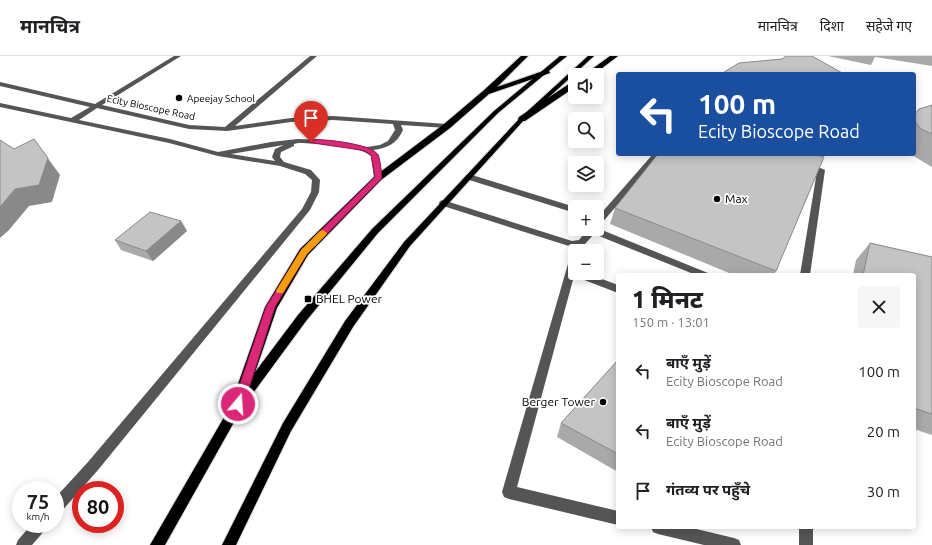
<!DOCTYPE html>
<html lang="hi">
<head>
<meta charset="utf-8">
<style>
  body { margin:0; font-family:Ubuntu,"Noto Sans Devanagari",sans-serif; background:#f6f6f6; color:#202124; height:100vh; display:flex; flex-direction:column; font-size:15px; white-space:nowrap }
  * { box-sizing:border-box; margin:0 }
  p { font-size:13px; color:#757577 }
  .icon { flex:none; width:22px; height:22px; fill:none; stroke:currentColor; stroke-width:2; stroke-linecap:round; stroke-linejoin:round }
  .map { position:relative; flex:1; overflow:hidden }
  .panel { position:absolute; left:616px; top:217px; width:300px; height:256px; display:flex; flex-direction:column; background:#fff; border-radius:4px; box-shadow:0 2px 10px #0003 }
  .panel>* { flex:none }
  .banner { position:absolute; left:616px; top:16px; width:300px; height:84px; border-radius:4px; box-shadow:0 2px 10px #0003; background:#1a4fa0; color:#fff; overflow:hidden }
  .tools { position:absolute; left:568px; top:12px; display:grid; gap:8px }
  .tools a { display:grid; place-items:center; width:36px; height:36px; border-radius:4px; background:#fff; box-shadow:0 2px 10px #0003; font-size:20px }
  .speed { position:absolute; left:12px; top:425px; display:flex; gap:8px; font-size:20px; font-weight:700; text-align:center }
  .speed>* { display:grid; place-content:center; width:52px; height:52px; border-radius:50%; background:#fff; box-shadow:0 2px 10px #0003; line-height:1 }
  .speed small { font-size:10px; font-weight:400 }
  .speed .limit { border:6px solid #d22; background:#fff; color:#111 }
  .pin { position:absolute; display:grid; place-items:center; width:34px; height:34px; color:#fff; margin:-41px -17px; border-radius:50% 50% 50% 0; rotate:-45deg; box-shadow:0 0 4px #0007 }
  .pin .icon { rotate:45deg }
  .me { position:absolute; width:44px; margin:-22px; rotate:18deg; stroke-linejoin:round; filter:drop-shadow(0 0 3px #0008) }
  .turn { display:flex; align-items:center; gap:14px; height:84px; padding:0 16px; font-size:18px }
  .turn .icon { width:52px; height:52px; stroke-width:2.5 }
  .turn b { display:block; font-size:28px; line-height:34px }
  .round { display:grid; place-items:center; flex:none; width:42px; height:42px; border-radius:4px; background:#f6f6f6 }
  .overview { display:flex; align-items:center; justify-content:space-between; height:68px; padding:0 16px }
  h1 { font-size:24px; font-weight:800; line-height:30px }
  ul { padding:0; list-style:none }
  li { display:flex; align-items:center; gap:12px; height:60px; padding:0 16px }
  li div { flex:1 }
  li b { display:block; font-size:15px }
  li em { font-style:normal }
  header { display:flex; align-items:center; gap:24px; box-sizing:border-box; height:56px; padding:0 20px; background:#fff; border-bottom:1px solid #e0e0e0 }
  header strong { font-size:19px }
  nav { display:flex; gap:22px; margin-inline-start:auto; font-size:14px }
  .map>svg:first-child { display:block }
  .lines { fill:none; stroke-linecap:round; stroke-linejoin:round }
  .major-casing { stroke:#dbdbdb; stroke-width:2 }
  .highway-casing { stroke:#dbdbdb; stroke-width:2 }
  .minor { fill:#555; fill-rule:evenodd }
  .major { fill:#000; fill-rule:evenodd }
  .highway { fill:#000; fill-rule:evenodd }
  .wall { fill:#a9a9a9 }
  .shaded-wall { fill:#898989 }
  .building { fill:#c4c4c4; stroke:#898989 }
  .route { fill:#db2777; stroke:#8e194d }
  .slow { fill:#f59e0b }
  .poi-dot { fill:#000; stroke:#fff; stroke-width:1.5 }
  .labels { text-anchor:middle; stroke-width:3.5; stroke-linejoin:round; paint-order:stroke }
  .far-poi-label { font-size:10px; fill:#000; stroke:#fff; text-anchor:start }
  .far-street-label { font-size:10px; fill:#000; stroke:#fff }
  .poi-label { font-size:12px; fill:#000; stroke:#fff; text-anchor:start }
</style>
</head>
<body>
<header>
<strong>मानचित्र</strong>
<nav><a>मानचित्र</a><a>दिशा</a><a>सहेजे गए</a></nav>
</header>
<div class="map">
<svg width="932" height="489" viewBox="0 0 932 489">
  <rect width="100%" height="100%" fill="#fff"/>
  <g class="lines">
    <defs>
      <path id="major" d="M 560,0 L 567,0 L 498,57 L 378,177 L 306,265 L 242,352 L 165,489 L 150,489 L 234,344 L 298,259 L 372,173 L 494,55 Z
        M 588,0 L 594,0 L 524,64 L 410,190 L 353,271 L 291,375 L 236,489 L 222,489 L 283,367 L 345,265 L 404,186 L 520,62 Z"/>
      <path id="highway" d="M 521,0 L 528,0 L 497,31 L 543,15 L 549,15 L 550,17 L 489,38 L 450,72 L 381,124 L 308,199 L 277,252 L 243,352 L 238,354 L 233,352 L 231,348 L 265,251 L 300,193 L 375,120 L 444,68 L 483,35 Z
        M 559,0 L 566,0 L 566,1 L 563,3 Z
        M 610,0 L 618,0 L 593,19 L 584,19 Z
        M 572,26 L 575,26 L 575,31 L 525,65 L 519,65 L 518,63 L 519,61 Z"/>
    </defs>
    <use href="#major" class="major-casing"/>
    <use href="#highway" class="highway-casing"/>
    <path class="minor" d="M 174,0 L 181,0 L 102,49 L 189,69 L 225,71 L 310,0 L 317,0 L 235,70 L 291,62 L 333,60 L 447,68 L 450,70 L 447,72 L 401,69 L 403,74 C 397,88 387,92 373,94 L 379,99 L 382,122 L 378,124 L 374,122 L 371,100 C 356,88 317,88 298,87 L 294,88 L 294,90 L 281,96 L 280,101 L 284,106 L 311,114 L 320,124 L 319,136 L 310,154 L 98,414 L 60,457 L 55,459 L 55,442 L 88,406 L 302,153 L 311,136 L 312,124 L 305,118 L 280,110 L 218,100 L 169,87 L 0,51 L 0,47 L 71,62 L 90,51 L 0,30 L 0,26 L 95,48 ZM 97,52 L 189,73 L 227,75 L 291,66 L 333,64 L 393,68 L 395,74 L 388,85 L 380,89 L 367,91 L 324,84 L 298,83 L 271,86 L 218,96 L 170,83 L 79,64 ZM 284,89 L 275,93 L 272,101 L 275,105 L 231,98 Z
      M 653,98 L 661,98 L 601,168 L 597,169 L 597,162 Z
      M 803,107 L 809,107 L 825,114 L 810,219 L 800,219 L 817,115 L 803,111 Z
      M 466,119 L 472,119 L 575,151 L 575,157 L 466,123 Z
      M 443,144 L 572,185 L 579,184 L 588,173 L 597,172 L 708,217 L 710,219 L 696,219 L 594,178 L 585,188 L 572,191 L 440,149 L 439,147 L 440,145 Z
      M 575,198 L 575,217 L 586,217 L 618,229 L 618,237 L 574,220 L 517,431 L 618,455 L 618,469 L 509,443 L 504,441 L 502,436 L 570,201 Z
      M 32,468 L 48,468 L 46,473 L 32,489 L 16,489 L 18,484 Z
      M 651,471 L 688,471 L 734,482 L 739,484 L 741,489 L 704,489 L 658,478 L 653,476 Z
      M 799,471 L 813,471 L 813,489 L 799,489 Z"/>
    <use href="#major" class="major"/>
    <use href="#highway" class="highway"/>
  </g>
  <path class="wall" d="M 828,0 L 932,0 L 932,10 L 875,1 L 871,9 Z
    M 932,49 L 932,111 L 910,98 L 914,98 L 914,59 Z
    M 615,152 L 776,215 L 774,219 L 734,219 L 610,168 Z
    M 181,165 L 187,175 L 153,205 L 121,194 L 115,184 Z
    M 870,187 L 932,201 L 932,379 L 914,373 L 914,219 L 853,219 L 856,204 Z
    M 618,304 L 618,416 L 557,381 L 561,367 Z"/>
  <path class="shaded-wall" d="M 34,83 L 60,119 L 52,146 L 29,150 L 9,174 L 0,182 L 0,151 Z
    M 181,165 L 187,175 L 153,205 L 146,195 Z"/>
  <path class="building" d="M 786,0 L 812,0 L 844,18 L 721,18 L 739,7 L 782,3 Z
    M 932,49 L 932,78 L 921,73 L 914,64 L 914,59 L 919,53 Z
    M 34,83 L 48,102 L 39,129 L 15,133 L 0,151 L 0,84 L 14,93 Z
    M 658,98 L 813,98 L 824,101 L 776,215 L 615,152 Z
    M 150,156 L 181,165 L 146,195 L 115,184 Z
    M 870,187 L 932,201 L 932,358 L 914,352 L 914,219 L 863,219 Z
    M 618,304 L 618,398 L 561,367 Z"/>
  <path class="route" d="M 309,84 C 320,82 372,88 377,98 C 381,104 381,115 382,122 L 307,198 L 275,251 L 244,348 L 242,352 L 238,353 L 235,352 L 233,348 L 266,251 L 301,194 L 375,121 L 371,99 L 365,95 C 357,93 310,87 308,86 Z"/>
  <path class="slow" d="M 323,174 L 327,177 L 326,179 L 307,198 L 283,237 L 277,237 L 276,235 L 301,194 L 320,175 Z"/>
  <g class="poi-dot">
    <circle cx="179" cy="42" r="4"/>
    <circle cx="717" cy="143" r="4"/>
    <rect x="304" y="239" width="8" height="8" rx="2"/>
    <circle cx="603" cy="346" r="4"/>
  </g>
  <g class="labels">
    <g class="far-poi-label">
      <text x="187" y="46">Apeejay School</text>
    </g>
    <g class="far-street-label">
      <text transform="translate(151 51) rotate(12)" y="4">Ecity Bioscope Road</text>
    </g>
    <g class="poi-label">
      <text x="725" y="147">Max</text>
      <text x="316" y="247">BHEL Power</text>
      <text x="595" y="350" text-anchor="end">Berger Tower</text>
    </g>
  </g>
</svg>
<div class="tools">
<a><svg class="icon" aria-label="sound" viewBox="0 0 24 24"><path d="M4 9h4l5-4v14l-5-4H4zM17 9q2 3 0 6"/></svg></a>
<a><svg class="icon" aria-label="search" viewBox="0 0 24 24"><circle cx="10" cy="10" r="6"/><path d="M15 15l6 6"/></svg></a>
<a><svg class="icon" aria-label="layers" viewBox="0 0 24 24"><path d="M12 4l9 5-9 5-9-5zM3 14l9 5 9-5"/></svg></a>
<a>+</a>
<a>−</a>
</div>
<div class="speed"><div>75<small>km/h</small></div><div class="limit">80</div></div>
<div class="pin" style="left:311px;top:86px;background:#d93025"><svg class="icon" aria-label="arrive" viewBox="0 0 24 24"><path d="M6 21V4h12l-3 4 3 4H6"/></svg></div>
<svg class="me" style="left:238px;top:348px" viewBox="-20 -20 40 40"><circle r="17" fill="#db2777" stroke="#fff" stroke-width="3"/><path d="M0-11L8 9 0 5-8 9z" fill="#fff"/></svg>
<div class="banner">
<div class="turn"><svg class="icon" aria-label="left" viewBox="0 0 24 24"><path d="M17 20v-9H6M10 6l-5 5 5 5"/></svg><div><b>100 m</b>Ecity Bioscope Road</div></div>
</div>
<section class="panel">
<div class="overview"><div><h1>1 मिनट</h1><p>150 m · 13:01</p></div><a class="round"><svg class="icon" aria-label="close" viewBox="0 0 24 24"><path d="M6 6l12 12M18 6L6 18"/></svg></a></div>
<ul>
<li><svg class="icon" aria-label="left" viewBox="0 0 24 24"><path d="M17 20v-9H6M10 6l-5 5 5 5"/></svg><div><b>बाएँ मुड़ें</b><p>Ecity Bioscope Road</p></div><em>100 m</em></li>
<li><svg class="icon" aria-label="left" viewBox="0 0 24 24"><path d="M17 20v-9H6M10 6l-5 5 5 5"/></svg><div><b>बाएँ मुड़ें</b><p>Ecity Bioscope Road</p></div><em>20 m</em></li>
<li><svg class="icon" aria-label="arrive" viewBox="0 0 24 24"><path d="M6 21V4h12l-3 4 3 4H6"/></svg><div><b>गंतव्य पर पहुँचे</b></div><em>30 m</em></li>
</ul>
</section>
</div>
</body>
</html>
